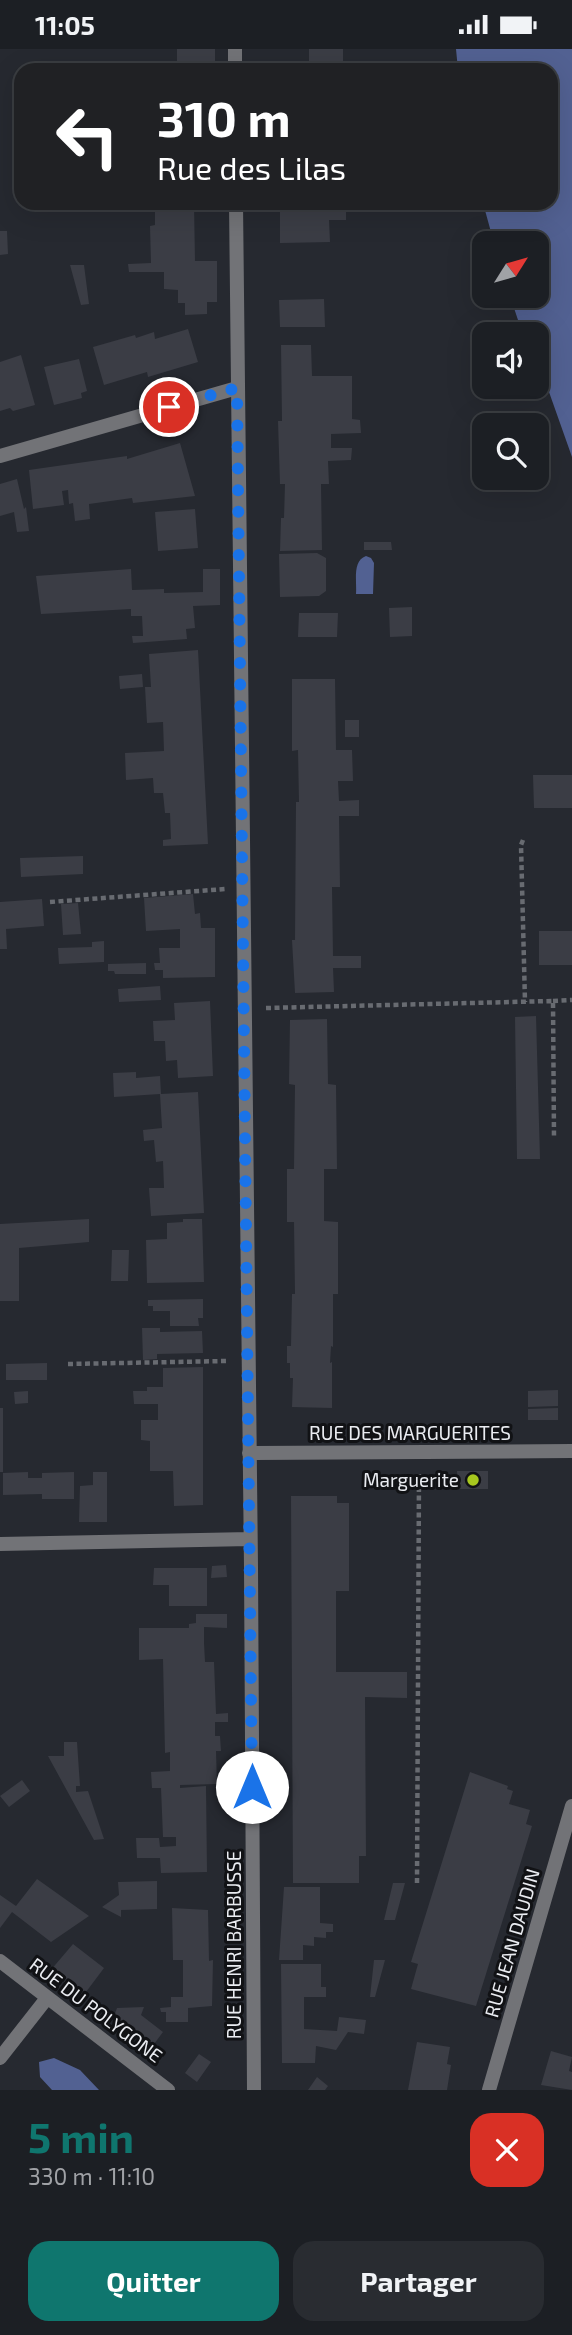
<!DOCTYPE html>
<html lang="fr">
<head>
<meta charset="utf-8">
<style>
  body { margin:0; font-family:"Exo 2",sans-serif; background:#292c31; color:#f1f3f6; height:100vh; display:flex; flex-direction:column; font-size:26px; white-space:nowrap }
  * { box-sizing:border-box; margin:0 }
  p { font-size:23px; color:#a0a2a6 }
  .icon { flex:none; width:38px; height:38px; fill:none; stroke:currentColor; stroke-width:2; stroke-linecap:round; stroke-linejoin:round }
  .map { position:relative; height:2041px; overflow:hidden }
  .panel { display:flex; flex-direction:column; background:#1c1f24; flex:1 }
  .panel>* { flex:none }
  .guide { position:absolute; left:14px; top:14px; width:544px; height:147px; border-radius:21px; box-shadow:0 7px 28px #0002,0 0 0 2px #3a3d41; background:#202124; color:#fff; overflow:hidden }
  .needle { width:46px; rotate:53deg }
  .controls { position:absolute; left:472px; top:182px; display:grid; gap:14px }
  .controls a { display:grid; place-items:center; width:77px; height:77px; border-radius:14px; background:#1c1f24; box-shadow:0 7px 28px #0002,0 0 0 2px #3a3d41; font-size:35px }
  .pin { position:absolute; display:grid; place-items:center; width:60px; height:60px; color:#fff; margin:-30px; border:4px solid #fff; border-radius:50%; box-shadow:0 2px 7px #0007 }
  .me { position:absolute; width:77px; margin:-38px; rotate:0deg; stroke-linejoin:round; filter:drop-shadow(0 0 5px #0008) }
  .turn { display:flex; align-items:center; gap:24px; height:147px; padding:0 28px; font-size:32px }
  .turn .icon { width:91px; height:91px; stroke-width:2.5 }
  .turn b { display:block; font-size:49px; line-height:60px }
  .round { display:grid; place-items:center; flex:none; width:74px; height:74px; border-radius:21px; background:#292c31 }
  .head { display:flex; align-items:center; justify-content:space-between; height:119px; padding:0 28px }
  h1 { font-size:42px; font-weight:700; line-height:52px; color:#0f766e }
  .cta { display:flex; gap:14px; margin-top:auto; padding:14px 28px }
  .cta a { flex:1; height:80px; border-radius:21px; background:#0f766e; color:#fff; font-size:28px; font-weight:700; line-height:80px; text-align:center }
  .cta a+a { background:#292c31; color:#f1f3f6 }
  .status { display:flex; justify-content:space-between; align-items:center; height:49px; padding:0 35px; background:#1c1f24; direction:ltr }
  .status svg { height:19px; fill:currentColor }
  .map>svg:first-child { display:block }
  .water { fill:#526192 }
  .building { fill:#3b3d45 }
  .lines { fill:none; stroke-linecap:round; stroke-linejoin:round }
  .path { stroke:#686b71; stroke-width:4.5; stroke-dasharray:5 3.5; stroke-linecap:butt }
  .street { stroke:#727377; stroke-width:14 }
  .route { stroke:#1a73e8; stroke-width:12; stroke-dasharray:0 21.6 }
  .poi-dot { fill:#a7c71e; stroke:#111215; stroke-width:2.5 }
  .labels { text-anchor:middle; stroke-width:6; stroke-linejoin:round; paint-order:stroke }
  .street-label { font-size:19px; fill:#eaecf1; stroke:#111215 }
  .poi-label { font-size:19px; fill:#eaecf1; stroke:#111215; text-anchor:end }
</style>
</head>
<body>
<div class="status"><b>11:05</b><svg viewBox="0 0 49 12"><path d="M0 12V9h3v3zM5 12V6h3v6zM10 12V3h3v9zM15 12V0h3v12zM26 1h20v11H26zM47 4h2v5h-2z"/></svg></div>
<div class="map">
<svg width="572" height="2041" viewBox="0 0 572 2041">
  <rect width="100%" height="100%" fill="#262930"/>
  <path class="water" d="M 456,0 L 572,0 L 572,408 L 537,309 L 537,285 L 525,285 L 518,271 L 510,247 L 537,247 L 537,194 L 494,194 L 483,154 L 551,154 L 551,21 L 458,21 Z
    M 366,507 L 371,509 L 374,514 L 373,545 L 356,545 C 357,532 352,512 366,507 Z
    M 54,2009 L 80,2021 L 99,2041 L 52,2041 L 40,2028 L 39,2013 Z"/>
  <path class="building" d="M 177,0 L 215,0 L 215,21 L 162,21 L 162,15 L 177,15 Z
    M 309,0 L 343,0 L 343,21 L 309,21 Z
    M 155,154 L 194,154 L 195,212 L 217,212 L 217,253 L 207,253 L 207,265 L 185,266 L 185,254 L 178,254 L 178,241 L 164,240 L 164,223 L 129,223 L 128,215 L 151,214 L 150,177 L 155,176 Z
    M 280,154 L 346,154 L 346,171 L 329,171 L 330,193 L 280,194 Z
    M 0,182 L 7,182 L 8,205 L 0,206 Z
    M 70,216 L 84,216 L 89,255 L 81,256 Z
    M 324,250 L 325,278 L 280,278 L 279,251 Z
    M 188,280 L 198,313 L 148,328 L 147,323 L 104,336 L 93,298 L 135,286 L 136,289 L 154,283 L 155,290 Z
    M 281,296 L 311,296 L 312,327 L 352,327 L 352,370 L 360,371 L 361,384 L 331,385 L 331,399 L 352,399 L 351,411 L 328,412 L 329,435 L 321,435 L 322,501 L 280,502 L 281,469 L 284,469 L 285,435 L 280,435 L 278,372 L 282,372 Z
    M 21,306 L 35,356 L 13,362 L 10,359 L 0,362 L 0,313 Z
    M 79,310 L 87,342 L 81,344 L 82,349 L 54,356 L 44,318 Z
    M 517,367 L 518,376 L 499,376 L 499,368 Z
    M 180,394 L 195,447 L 133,454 L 132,449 L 89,455 L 90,470 L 75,472 L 73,454 L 69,455 L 68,441 L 62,442 L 64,456 L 33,460 L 29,421 L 127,407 L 127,410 Z
    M 17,430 L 24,460 L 26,458 L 29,482 L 17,483 L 14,463 L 0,467 L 0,435 Z
    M 195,460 L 198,499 L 158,502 L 155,463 Z
    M 364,493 L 391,493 L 392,501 L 364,501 Z
    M 317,504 L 326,509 L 326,542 L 319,547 L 280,548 L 279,505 Z
    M 131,520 L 132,541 L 164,540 L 164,544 L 203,543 L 203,520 L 220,520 L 220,556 L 193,557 L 195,579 L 186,580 L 187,590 L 133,594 L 132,587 L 143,587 L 142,567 L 131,567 L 131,560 L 41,565 L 36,527 Z
    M 412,558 L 412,587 L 390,588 L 389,559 Z
    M 299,564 L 338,564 L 337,588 L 298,588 Z
    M 198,601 L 208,795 L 163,797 L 163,791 L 171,790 L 170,764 L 165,764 L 163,744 L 154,744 L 153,729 L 126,731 L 125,704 L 164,702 L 163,673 L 147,674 L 145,638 L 151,638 L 149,605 Z
    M 142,625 L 143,638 L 120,640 L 119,627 Z
    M 292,630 L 335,630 L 336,701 L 352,701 L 353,732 L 338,732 L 339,752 L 359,751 L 359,767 L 339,767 L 340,838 L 332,838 L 333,907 L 361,907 L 361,919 L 333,919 L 334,943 L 295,944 L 292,891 L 295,891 L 296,753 L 299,753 L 298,701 L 292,702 Z
    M 345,671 L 359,671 L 359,688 L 345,688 Z
    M 533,726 L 572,726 L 572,759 L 534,759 Z
    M 83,807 L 83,825 L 21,828 L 20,809 Z
    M 193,845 L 195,865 L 200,864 L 201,879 L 215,879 L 215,928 L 163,929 L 163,921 L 155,921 L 154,914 L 160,914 L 159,899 L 180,899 L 180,880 L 146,882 L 144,849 Z
    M 42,850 L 44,877 L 6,880 L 7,900 L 0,900 L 0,853 Z
    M 78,854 L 81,885 L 63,886 L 61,855 Z
    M 539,882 L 572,882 L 572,916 L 539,916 Z
    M 104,892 L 104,913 L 59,915 L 58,899 L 92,898 L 92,893 Z
    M 146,914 L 146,925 L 115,925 L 114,922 L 108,922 L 108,915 Z
    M 160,937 L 161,951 L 119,953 L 118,940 Z
    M 210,952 L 213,1027 L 178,1029 L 177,1011 L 166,1012 L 165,992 L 154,992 L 153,972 L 175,971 L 174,954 Z
    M 536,967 L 540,1110 L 517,1110 L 515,968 Z
    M 327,970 L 328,1035 L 336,1036 L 337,1120 L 324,1120 L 324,1172 L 338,1173 L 338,1245 L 333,1245 L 333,1298 L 331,1297 L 330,1314 L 332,1313 L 332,1359 L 292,1358 L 293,1329 L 290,1329 L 290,1314 L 287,1314 L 287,1297 L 291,1297 L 292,1245 L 295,1245 L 294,1173 L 287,1173 L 287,1120 L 294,1120 L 295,1036 L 289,1035 L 290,971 Z
    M 136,1023 L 136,1029 L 160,1027 L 161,1045 L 198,1043 L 204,1164 L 151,1167 L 149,1139 L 164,1139 L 163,1112 L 156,1113 L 154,1091 L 144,1092 L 143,1081 L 162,1079 L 160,1045 L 114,1048 L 113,1024 Z
    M 89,1170 L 89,1193 L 19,1199 L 19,1252 L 0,1252 L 0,1175 Z
    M 183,1170 L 202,1170 L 204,1233 L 147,1234 L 146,1191 L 167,1190 L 167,1174 L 183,1173 Z
    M 112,1201 L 129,1201 L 128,1232 L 111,1232 Z
    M 203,1250 L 203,1269 L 198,1269 L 199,1277 L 170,1277 L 170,1262 L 153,1262 L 153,1257 L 148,1257 L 148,1251 Z
    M 142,1279 L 160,1279 L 160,1283 L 202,1282 L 203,1304 L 157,1305 L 157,1310 L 143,1311 Z
    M 47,1314 L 47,1331 L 6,1331 L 6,1315 Z
    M 203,1318 L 203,1456 L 174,1457 L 173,1422 L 150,1422 L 150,1392 L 141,1391 L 141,1371 L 158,1371 L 158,1355 L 134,1355 L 133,1342 L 147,1342 L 147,1338 L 163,1338 L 163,1319 Z
    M 558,1341 L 558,1357 L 528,1358 L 528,1342 Z
    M 28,1342 L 28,1354 L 15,1355 L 14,1343 Z
    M 0,1359 L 3,1359 L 3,1423 L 0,1423 Z
    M 558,1359 L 558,1371 L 528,1371 L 528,1360 Z
    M 457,1422 L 488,1422 L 488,1440 L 458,1440 Z
    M 28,1423 L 28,1429 L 42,1429 L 42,1424 L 74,1423 L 74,1450 L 42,1450 L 42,1445 L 3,1446 L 3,1424 Z
    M 93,1423 L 107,1423 L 107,1473 L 79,1473 L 80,1437 L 93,1436 Z
    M 291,1447 L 337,1447 L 337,1454 L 349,1454 L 349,1542 L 336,1542 L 336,1623 L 407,1623 L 407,1649 L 365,1648 L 366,1807 L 359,1807 L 359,1834 L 293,1834 Z
    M 226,1516 L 227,1528 L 211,1529 L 212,1517 Z
    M 154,1519 L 207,1519 L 207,1557 L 169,1557 L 169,1536 L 153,1536 Z
    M 196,1565 L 227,1565 L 227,1579 L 204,1578 L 204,1594 L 205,1613 L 214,1613 L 216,1665 L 228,1664 L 228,1673 L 215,1673 L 215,1687 L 220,1687 L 221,1702 L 216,1702 L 217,1735 L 180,1736 L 180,1739 L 206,1737 L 207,1823 L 161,1824 L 160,1809 L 137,1809 L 136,1789 L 159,1789 L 160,1798 L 176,1797 L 176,1788 L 163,1788 L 161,1739 L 152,1739 L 151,1723 L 170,1722 L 170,1703 L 165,1704 L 163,1610 L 139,1611 L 139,1579 L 189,1579 L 189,1575 L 196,1574 Z
    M 64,1693 L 77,1693 L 80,1737 L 76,1737 L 76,1743 L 88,1742 L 104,1790 L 94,1791 L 48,1707 L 64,1707 Z
    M 470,1723 L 508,1737 L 507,1740 L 513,1742 L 509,1755 L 530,1761 L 526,1775 L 532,1777 L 476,1957 L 411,1940 L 418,1915 L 411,1913 Z
    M 22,1731 L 30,1742 L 9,1758 L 0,1747 Z
    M 37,1830 L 89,1867 L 51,1893 L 12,1863 L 0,1879 L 0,1846 L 16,1857 Z
    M 157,1832 L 157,1860 L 121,1861 L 121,1868 L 102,1858 L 119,1846 L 118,1833 Z
    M 393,1834 L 405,1834 L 395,1871 L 384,1871 Z
    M 284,1838 L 320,1838 L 320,1874 L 333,1875 L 333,1883 L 326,1883 L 326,1889 L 314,1888 L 314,1897 L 303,1896 L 303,1911 L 279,1911 Z
    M 172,1859 L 208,1861 L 209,1912 L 213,1911 L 212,1957 L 188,1959 L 188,1973 L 166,1973 L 166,1963 L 161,1963 L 160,1959 L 171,1958 L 171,1948 L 183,1948 L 183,1911 L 173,1911 Z
    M 73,1895 L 104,1919 L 83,1947 L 50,1922 Z
    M 374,1911 L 385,1911 L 375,1948 L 370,1948 Z
    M 281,1915 L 321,1915 L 321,1938 L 326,1938 L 326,1948 L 304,1948 L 304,1980 L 337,1982 L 339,1968 L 366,1971 L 364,1985 L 348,1983 L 336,2001 L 316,1997 L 315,2014 L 282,2014 Z
    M 144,1958 L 141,1966 L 163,1983 L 151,1999 L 113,1970 L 117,1959 Z
    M 417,1993 L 450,1998 L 447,2015 L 451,2016 L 447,2041 L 408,2041 Z
    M 551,2002 L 572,2008 L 569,2022 L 572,2023 L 572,2041 L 541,2036 Z
    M 199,2005 L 211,2013 L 197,2033 L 185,2024 Z
    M 317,2028 L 328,2037 L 325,2041 L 308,2041 Z"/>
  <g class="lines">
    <path class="path" d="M 523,791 L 521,796 L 525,953
      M 50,853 L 225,840
      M 553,952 L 572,951
      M 266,959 L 553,952 L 554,1089
      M 68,1315 L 227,1312
      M 417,1834 L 419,1425"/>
    <path class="street" d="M 235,0 L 235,21
      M 236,154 L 251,1518 L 254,2041
      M 0,407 L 237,339
      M 249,1404 L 572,1402
      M 0,1495 L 250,1490
      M 0,1912 L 168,2041
      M 0,2009 L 47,1949
      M 489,2041 L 572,1757"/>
  </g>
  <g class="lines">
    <path class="route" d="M 169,358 L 237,339 L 252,1738"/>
  </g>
  <circle class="poi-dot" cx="473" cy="1431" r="7"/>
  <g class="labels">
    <g class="street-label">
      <text x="410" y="1391">RUE DES MARGUERITES</text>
      <text transform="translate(512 1894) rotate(-74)" y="7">RUE JEAN DAUDIN</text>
      <text transform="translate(234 1896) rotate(-90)" y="7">RUE HENRI BARBUSSE</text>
      <text transform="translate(96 1961) rotate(37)" y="7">RUE DU POLYGONE</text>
    </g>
    <g class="poi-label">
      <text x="459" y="1438">Marguerite</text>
    </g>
  </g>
</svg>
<div class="controls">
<a><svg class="needle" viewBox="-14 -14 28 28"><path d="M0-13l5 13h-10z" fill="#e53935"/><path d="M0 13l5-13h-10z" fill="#a0a2a6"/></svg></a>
<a><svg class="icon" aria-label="sound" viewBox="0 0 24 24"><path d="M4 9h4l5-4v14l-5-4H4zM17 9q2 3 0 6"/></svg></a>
<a><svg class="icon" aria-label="search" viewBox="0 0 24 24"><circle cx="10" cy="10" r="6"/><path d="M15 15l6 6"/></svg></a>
</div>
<div class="pin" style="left:169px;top:358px;background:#d93025"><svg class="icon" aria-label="arrive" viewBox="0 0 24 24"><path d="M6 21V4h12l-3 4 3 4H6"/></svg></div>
<svg class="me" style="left:252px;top:1738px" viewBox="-20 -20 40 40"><circle r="19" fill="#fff"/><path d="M0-13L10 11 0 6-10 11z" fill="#1a73e8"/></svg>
<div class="guide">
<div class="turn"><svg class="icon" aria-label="left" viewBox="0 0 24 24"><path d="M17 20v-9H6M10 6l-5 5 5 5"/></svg><div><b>310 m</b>Rue des Lilas</div></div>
</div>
</div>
<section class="panel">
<div class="head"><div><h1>5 min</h1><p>330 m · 11:10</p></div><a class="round" style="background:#d93025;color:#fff"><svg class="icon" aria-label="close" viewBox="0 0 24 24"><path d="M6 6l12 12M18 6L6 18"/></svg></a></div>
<div class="cta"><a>Quitter</a><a>Partager</a></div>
</section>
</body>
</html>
